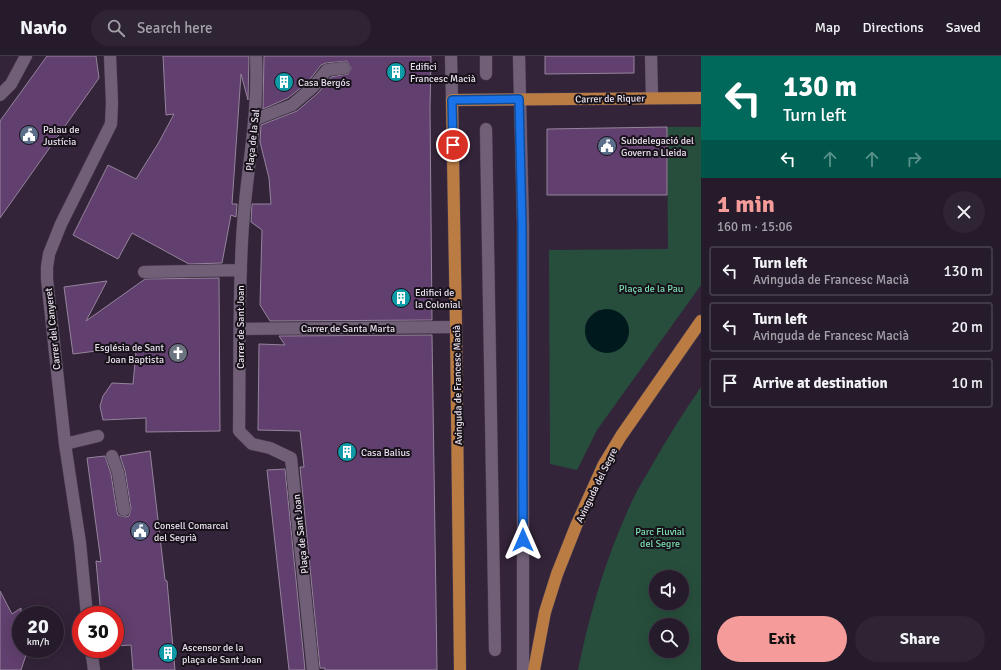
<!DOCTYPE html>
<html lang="en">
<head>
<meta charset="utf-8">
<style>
  body { margin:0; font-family:Signika,sans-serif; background:#2e2433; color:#f1f3f6; height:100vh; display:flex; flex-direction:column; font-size:15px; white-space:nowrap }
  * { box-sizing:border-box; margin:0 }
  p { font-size:13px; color:#a4a1a9 }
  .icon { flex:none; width:22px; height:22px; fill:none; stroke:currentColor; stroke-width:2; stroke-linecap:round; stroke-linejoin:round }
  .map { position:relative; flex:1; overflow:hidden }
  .details { display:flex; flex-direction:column; background:#261b2b; width:300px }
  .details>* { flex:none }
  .guide { background:#00695c; color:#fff; overflow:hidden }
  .fabs { position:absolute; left:649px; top:514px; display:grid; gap:8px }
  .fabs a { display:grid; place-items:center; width:40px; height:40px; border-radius:50%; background:#261b2b; box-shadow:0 4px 16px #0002,0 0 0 1px #423947; font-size:20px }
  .speed { position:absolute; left:12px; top:550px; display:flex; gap:8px; font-size:20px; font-weight:700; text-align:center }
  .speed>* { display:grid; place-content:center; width:52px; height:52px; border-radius:50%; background:#261b2b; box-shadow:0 4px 16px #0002,0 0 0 1px #423947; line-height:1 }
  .speed small { font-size:10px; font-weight:400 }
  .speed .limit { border:6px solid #d22; background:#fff; color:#111 }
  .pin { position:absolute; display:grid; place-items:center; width:34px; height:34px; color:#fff; margin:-17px; border:2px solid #fff; border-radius:50%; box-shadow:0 1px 4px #0007 }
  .me { position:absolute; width:44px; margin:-22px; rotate:0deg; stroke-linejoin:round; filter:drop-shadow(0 0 3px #0008) }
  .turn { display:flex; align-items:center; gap:14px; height:84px; padding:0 16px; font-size:18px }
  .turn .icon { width:52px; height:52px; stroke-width:2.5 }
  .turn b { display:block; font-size:28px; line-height:34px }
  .lanes { display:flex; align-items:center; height:38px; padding:0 16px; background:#0003; justify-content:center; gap:20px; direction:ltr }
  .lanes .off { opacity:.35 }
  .round { display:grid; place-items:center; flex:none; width:42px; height:42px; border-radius:21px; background:#2e2433 }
  .head { display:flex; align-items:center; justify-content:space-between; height:68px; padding:0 16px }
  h1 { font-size:24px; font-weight:700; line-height:30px; color:#f59b99 }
  .action { display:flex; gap:8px; margin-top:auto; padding:8px 16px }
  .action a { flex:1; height:46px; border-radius:24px; background:#f59b99; color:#111; font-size:16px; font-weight:700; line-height:46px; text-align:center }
  .action a+a { background:#2e2433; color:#f1f3f6 }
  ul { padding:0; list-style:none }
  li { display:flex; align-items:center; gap:12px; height:50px; margin:0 8px 6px; padding:0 8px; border:2px solid #423947; border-radius:4px }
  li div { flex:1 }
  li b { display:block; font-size:15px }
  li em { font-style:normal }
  header { display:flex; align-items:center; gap:24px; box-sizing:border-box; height:56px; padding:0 20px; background:#261b2b; border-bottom:1px solid #423947 }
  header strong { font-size:19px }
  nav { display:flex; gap:22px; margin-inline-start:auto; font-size:14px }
  .search { width:280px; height:36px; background:#2e2433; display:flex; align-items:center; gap:10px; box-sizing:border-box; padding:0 14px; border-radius:22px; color:#a4a1a9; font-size:15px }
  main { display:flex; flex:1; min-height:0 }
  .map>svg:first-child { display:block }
  .green { fill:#274e3c; fill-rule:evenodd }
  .water { fill:#00191c }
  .building { fill:#613f6e; stroke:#95849c }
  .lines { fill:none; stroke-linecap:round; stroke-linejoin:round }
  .minor-casing { stroke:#4c4051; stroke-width:13 }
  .major-casing { stroke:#4c4051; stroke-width:13 }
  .minor { stroke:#705f77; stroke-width:12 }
  .major { stroke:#bb7c44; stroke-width:12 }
  .route-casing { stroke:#114b97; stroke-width:10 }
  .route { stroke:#1a73e8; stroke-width:7 }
  .labels { text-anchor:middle; stroke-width:4; stroke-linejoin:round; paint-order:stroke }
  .poi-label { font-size:10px; fill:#e9e0ed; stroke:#17111a; text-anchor:start }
  .street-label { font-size:10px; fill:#e9e0ed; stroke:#17111a }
  .park-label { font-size:10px; fill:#7addb0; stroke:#17111a }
</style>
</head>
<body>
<header>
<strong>Navio</strong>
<div class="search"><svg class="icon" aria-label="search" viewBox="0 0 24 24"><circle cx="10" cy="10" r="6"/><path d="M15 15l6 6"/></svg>Search here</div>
<nav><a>Map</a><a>Directions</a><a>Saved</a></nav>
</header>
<main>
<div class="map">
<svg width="701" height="614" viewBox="0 0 701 614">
  <rect width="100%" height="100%" fill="#332439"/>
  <path class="green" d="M 667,71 L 701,71 L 701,229 L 597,374 L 577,414 L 550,408 L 549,194 L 668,193 ZM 598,254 L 625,262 C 635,283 620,302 597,294 L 585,270 L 588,263 Z
    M 701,331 L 701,614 L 578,614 C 590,555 607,498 633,443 C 638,432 645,422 651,411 C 666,384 683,357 701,331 ZM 656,521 L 682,521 L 682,547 L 656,547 ZM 656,569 L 682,569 L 682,595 L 656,595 Z"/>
  <path class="water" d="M585 275a22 22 0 1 1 44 0a22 22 0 1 1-44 0Z"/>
  <path class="building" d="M 47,0 L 96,0 L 99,22 L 0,162 L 0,65 Z
    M 163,0 L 249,0 L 248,44 L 241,18 L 232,148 L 237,148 L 236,161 L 231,159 L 222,207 L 189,208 L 132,177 L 118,203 L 73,179 L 108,109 L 136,123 L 159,86 L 174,58 L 166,59 Z
    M 264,0 L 431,0 L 430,54 L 432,264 L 270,265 L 260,249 L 262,174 L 251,166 L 252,148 L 271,148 L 269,122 L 260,86 L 261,69 L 297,55 L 318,37 L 331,21 L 348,18 L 351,12 L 347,5 L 326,7 L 321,9 L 308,26 L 288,42 L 263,53 Z
    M 545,0 L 634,0 L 634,17 L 545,18 Z
    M 667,71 L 667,139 L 547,139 L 547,73 Z
    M 219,222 L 220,375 L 146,376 L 146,362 L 103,364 L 100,350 L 103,340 L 112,327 L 133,328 L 136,296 L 142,289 L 73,298 L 64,231 L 107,225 L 86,265 L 145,223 Z
    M 432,279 L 437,614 L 325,614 L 325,612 L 320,612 L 300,411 L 304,411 L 300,375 L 258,374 L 259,288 L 285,289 L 279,280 Z
    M 150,395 L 165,524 L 167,525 L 175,614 L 133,614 L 131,589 L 115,590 L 115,559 L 101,559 L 96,505 L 101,506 L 87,402 L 105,400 L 111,418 L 117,456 L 118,459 L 125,461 L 129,460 L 131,453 L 125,415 L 120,400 Z
    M 285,413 L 305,614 L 289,614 L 267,414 Z
    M 0,535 L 12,558 L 21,552 L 21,593 L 28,593 L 21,614 L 0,614 Z"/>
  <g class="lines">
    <defs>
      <path id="minor" d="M 256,0 C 259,57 247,113 243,169 C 238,237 240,306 239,375 L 252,388 L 270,392 L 291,402 L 313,614
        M 451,0 L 452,44
        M 486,0 L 486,18
        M 519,0 L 523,169 L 523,614
        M 651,0 L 652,41
        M 0,39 L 11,28 L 26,0
        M 254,64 L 292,49 L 313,31 L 327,14 L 344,12
        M 486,73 L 495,594
        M 144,216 L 241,214
        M 240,273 L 456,271
        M 65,388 L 98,380
        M 112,400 L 118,416 L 124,454
        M 87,559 L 80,487 L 65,388 L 47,223 L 47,211 L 49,198 L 61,168 L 111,68 L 112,47 L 110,0
        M 91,593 L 94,614"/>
      <path id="major" d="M 460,614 L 456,271 L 452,44 L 701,42
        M 534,614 L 545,556 L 557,518 L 576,470 L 604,408 L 621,380 L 701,265"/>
    </defs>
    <use href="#minor" class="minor-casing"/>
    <use href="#major" class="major-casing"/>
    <use href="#minor" class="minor"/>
    <use href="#major" class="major"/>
  </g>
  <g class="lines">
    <defs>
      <path id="route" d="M 453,89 L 452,44 L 519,43 L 522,169 L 523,484"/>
    </defs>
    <use href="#route" class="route-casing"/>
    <use href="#route" class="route"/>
  </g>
  <defs>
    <symbol id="building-disc" viewBox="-11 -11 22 22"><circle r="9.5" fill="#0f9aa8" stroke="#17111a"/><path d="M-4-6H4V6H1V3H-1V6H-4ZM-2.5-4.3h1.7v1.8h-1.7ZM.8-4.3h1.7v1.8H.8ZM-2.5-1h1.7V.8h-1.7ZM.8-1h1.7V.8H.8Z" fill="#fff"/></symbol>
    <symbol id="civic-disc" viewBox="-11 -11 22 22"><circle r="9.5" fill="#5c6f8a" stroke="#17111a"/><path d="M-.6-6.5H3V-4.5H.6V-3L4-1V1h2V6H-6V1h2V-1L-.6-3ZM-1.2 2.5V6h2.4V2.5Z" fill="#fff"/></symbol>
    <symbol id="church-disc" viewBox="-11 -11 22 22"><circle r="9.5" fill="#6b7280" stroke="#17111a"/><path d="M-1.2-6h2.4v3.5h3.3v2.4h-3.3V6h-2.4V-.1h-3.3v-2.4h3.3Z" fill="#fff"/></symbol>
  </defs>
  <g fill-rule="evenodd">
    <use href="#building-disc" x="385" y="5" width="22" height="22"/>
    <use href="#building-disc" x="273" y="15" width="22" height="22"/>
    <use href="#civic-disc" x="18" y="68" width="22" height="22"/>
    <use href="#civic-disc" x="596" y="79" width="22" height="22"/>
    <use href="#building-disc" x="390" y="231" width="22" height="22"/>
    <use href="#church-disc" x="167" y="286" width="22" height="22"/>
    <use href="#building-disc" x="336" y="385" width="22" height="22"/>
    <use href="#civic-disc" x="129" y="464" width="22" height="22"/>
    <use href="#building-disc" x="157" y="586" width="22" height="22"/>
  </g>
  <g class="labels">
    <g class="poi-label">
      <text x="410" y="14">Edifici<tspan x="410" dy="12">Francesc Macià</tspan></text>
      <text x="298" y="30">Casa Bergós</text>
      <text x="43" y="77">Palau de<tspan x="43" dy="12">Justícia</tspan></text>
      <text x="621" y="88">Subdelegació del<tspan x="621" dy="12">Govern a Lleida</tspan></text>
      <text x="415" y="240">Edifici de<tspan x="415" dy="12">la Colonial</tspan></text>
      <text x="164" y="295" text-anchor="end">Església de Sant<tspan x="164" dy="12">Joan Baptista</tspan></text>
      <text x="361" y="400">Casa Balius</text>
      <text x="154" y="473">Consell Comarcal<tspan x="154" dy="12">del Segrià</tspan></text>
      <text x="182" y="595">Ascensor de la<tspan x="182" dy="12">plaça de Sant Joan</tspan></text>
    </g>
    <g class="street-label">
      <text transform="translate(610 42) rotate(-1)" y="4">Carrer de Riquer</text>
      <text transform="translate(252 84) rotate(-84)" y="4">Plaça de la Sal</text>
      <text transform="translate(240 271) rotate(-90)" y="4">Carrer de Sant Joan</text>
      <text x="348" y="276">Carrer de Santa Marta</text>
      <text transform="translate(52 273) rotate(-96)" y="4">Carrer del Canyeret</text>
      <text transform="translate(457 329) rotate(-91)" y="4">Avinguda de Francesc Macià</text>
      <text transform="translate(596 429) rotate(-64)" y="4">Avinguda del Segre</text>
      <text transform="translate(300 478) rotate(-96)" y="4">Plaça de Sant Joan</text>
    </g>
    <g class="park-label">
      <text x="651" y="236">Plaça de la Pau</text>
      <text x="660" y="479">Parc Fluvial<tspan x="660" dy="12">del Segre</tspan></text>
    </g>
  </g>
</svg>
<div class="fabs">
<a><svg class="icon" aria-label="sound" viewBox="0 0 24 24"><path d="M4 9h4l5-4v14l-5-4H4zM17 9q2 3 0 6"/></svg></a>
<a><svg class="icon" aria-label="search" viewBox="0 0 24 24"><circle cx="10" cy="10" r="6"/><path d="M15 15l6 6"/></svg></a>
</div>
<div class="speed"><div>20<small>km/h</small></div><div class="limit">30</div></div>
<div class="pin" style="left:453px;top:89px;background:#d93025"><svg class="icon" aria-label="arrive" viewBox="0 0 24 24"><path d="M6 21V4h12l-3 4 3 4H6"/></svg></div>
<svg class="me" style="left:523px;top:484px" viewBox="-20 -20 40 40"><path d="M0-17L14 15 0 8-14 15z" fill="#1a73e8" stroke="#fff" stroke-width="4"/></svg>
</div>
<section class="details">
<div class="guide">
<div class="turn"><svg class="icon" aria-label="left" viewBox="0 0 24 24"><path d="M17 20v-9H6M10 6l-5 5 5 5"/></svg><div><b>130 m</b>Turn left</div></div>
<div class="lanes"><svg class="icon" aria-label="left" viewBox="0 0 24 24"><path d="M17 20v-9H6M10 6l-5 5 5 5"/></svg><svg class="icon off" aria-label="ahead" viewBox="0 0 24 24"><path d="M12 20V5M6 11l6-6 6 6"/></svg><svg class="icon off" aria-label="ahead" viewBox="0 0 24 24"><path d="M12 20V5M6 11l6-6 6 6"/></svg><svg class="icon off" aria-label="right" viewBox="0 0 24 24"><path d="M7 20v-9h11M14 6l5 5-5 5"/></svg></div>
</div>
<div class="head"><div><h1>1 min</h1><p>160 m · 15:06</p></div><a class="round"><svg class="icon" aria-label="close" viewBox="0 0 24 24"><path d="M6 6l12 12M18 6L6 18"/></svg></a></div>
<ul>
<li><svg class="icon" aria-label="left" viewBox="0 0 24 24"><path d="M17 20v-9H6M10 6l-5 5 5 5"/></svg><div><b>Turn left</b><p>Avinguda de Francesc Macià</p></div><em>130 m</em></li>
<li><svg class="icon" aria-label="left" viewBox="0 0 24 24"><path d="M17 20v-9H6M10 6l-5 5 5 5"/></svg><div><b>Turn left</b><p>Avinguda de Francesc Macià</p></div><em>20 m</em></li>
<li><svg class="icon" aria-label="arrive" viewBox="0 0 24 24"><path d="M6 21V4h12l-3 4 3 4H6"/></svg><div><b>Arrive at destination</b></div><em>10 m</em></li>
</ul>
<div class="action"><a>Exit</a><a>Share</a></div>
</section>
</main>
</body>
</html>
